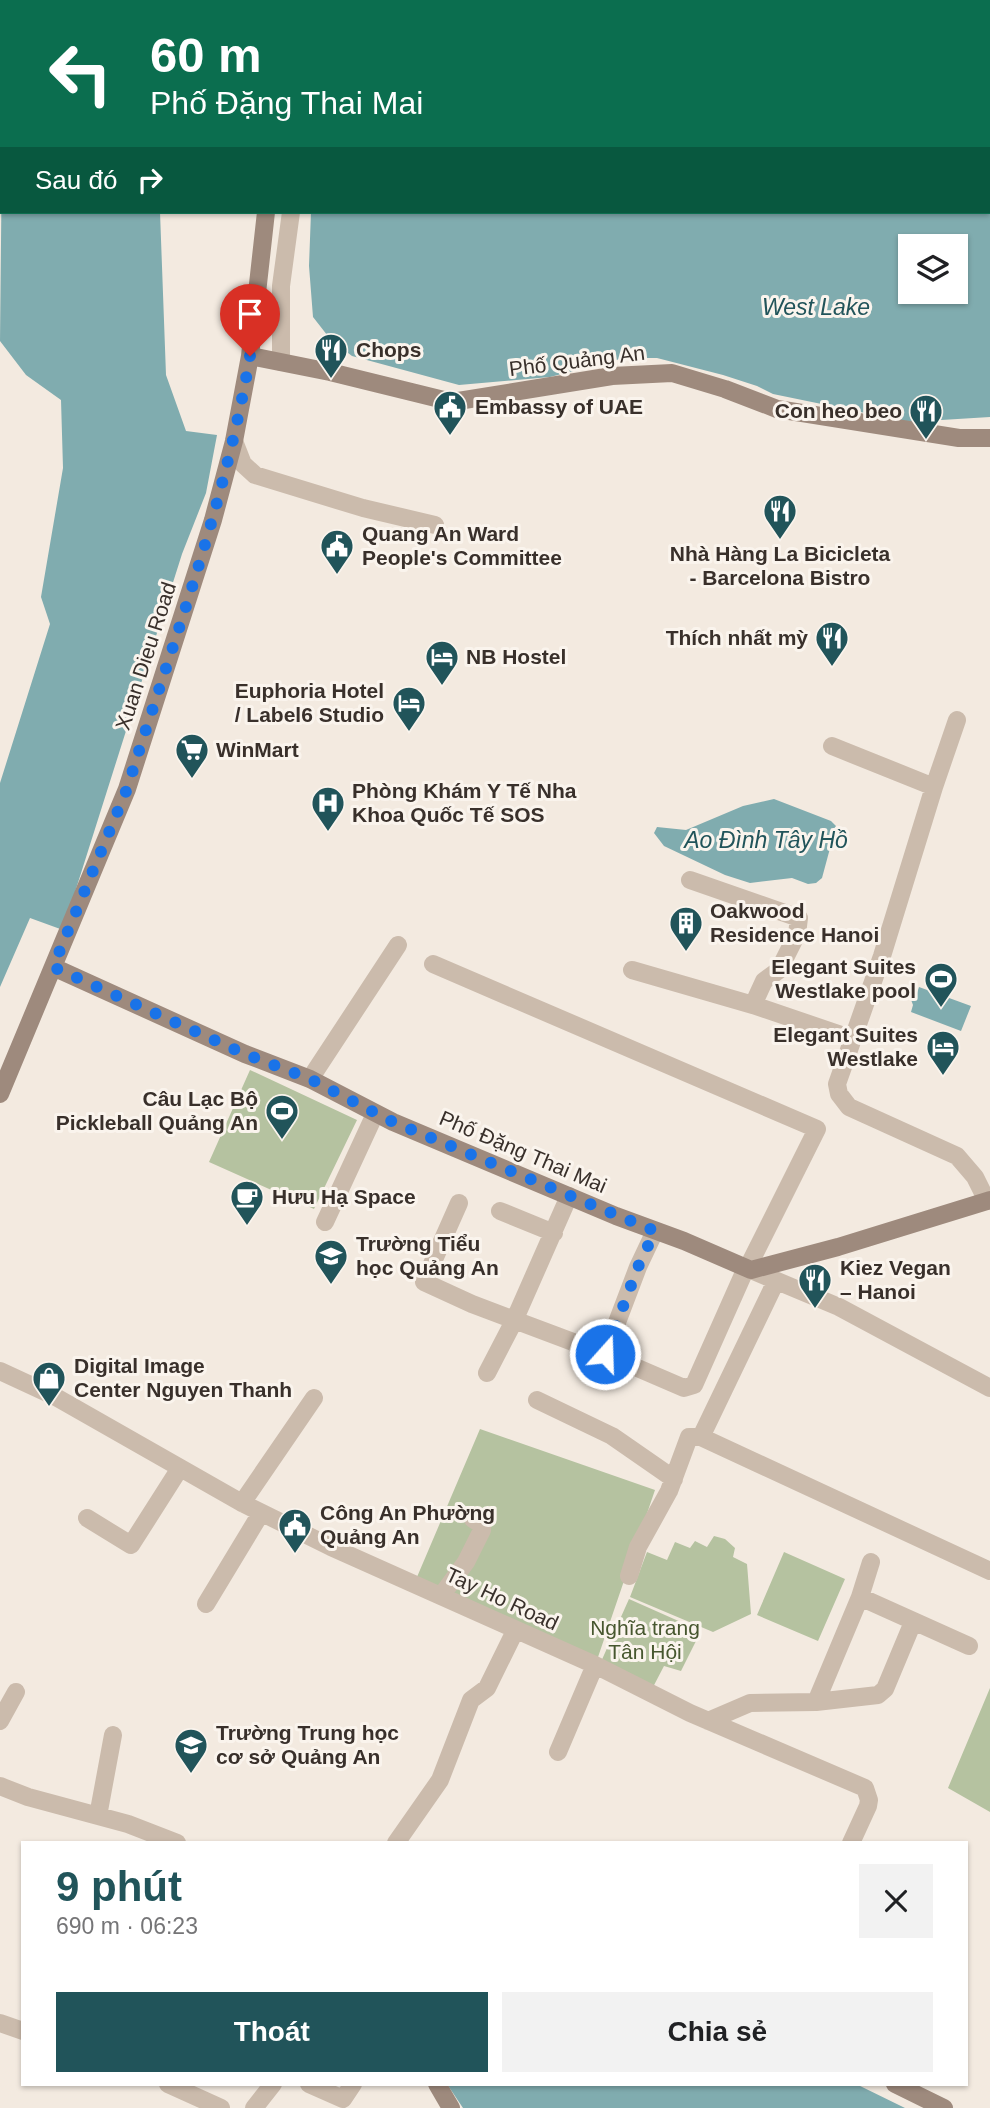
<!DOCTYPE html>
<html lang="vi">
<head>
<meta charset="utf-8">
<style>
  body { margin:0; font-family:Arial,sans-serif; background:#f2f2f2; color:#202124; height:100vh; display:flex; flex-direction:column; font-size:26px; white-space:nowrap }
  * { box-sizing:border-box; margin:0 }
  p { font-size:23px; color:#757577 }
  .icon { flex:none; width:38px; height:38px; fill:none; stroke:currentColor; stroke-width:2; stroke-linecap:round; stroke-linejoin:round }
  .map { position:relative; flex:1; overflow:hidden }
  .side { position:absolute; left:21px; top:1841px; width:947px; height:245px; display:flex; flex-direction:column; background:#fff; border-radius:0px; box-shadow:0 2px 5px #0004 }
  .side>* { flex:none }
  .guide { position:absolute; left:0px; top:0px; width:990px; height:214px; box-shadow:0 2px 5px #0004; background:#0b6e4f; color:#fff; overflow:hidden }
  .controls { position:absolute; left:898px; top:234px; display:grid; gap:14px }
  .controls a { display:grid; place-items:center; width:70px; height:70px; border-radius:0px; background:#fff; box-shadow:0 2px 5px #0004; font-size:35px }
  .pin { position:absolute; display:grid; place-items:center; width:60px; height:60px; color:#fff; margin:-72px -30px; border-radius:50% 50% 50% 0; rotate:-45deg; box-shadow:0 0 7px #0007 }
  .pin .icon { rotate:45deg }
  .me { position:absolute; width:77px; margin:-38px; rotate:20deg; stroke-linejoin:round; filter:drop-shadow(0 0 5px #0008) }
  .turn { display:flex; align-items:center; gap:24px; height:147px; padding:0 35px; font-size:32px }
  .turn .icon { width:91px; height:91px; stroke-width:2.5 }
  .turn b { display:block; font-size:49px; line-height:60px }
  .then { display:flex; align-items:center; height:66px; padding:0 35px; background:#0003; gap:14px; font-size:26px }
  .round { display:grid; place-items:center; flex:none; width:74px; height:74px; border-radius:0px; background:#f2f2f2 }
  .summary { display:flex; align-items:center; justify-content:space-between; height:119px; padding:0 35px }
  h1 { font-size:42px; font-weight:700; line-height:52px; color:#21545a }
  .primary-button { display:flex; gap:14px; margin-top:auto; padding:14px 35px }
  .primary-button a { flex:1; height:80px; border-radius:0px; background:#21545a; color:#fff; font-size:28px; font-weight:700; line-height:80px; text-align:center }
  .primary-button a+a { background:#f2f2f2; color:#202124 }
  .map>svg:first-child { display:block }
  .green { fill:#b5c2a0 }
  .water { fill:#80acaf; fill-rule:evenodd }
  .lines { fill:none; stroke-linecap:round; stroke-linejoin:round }
  .street { stroke:#cbbbac; stroke-width:18 }
  .secondary { stroke:#9e8a7d; stroke-width:18 }
  .route { stroke:#1a73e8; stroke-width:12; stroke-dasharray:0 21.6 }
  .labels { text-anchor:middle; stroke-width:6; stroke-linejoin:round; paint-order:stroke }
  .poi-label { font-size:21px; font-weight:bold; fill:#39302b; stroke:#faf4ed; text-anchor:start }
  .street-label { font-size:21px; fill:#39302b; stroke:#faf4ed }
  .park-label { font-size:21px; fill:#47572f; stroke:#faf4ed }
  .water-label { font-size:23px; font-style:italic; fill:#21545a; stroke:#faf4ed }
</style>
</head>
<body>
<div class="map">
<svg width="990" height="2108" viewBox="0 0 990 2108">
  <rect width="100%" height="100%" fill="#f3eae0"/>
  <path class="green" d="M 250,1070 L 357,1120 L 314,1209 L 209,1162 Z
    M 480,1429 L 655,1490 L 597,1660 L 417,1577 Z
    M 714,1536 L 725,1539 L 735,1548 L 733,1557 L 747,1564 L 751,1614 L 713,1632 L 630,1597 L 647,1552 L 667,1560 L 675,1542 L 690,1548 L 695,1541 L 707,1547 Z
    M 784,1552 L 845,1579 L 818,1641 L 757,1615 Z
    M 629,1599 L 701,1631 L 681,1671 L 664,1666 L 652,1689 L 600,1664 Z
    M 990,1688 L 990,1812 L 948,1788 Z"/>
  <path class="water" d="M 319,0 L 990,0 L 990,417 L 909,422 L 773,394 L 757,386 L 723,375 L 657,358 L 624,358 L 550,377 L 459,385 L 352,356 L 331,340 L 313,317 L 309,266 L 311,212 L 989,212 L 989,2 ZM 910,247 L 956,247 L 956,292 L 910,292 Z
    M 2,144 L 2,212 L 160,212 L 166,375 L 186,431 L 217,435 L 206,493 L 182,554 L 63,930 L 30,918 L 0,987 L 0,783 L 50,624 L 41,597 L 63,468 L 61,400 L 26,375 L 0,341 Z
    M 774,799 L 831,821 L 836,826 L 822,878 L 816,883 L 808,884 L 792,878 L 750,883 L 725,875 L 664,846 L 654,833 L 657,827 L 686,830 L 743,806 Z
    M 919,987 L 971,1006 L 961,1031 L 911,1012 L 913,1005 L 910,997 L 917,993 Z
    M 447,2084 L 856,2084 L 905,2108 L 463,2108 Z"/>
  <g class="lines">
    <path class="street" d="M 300,2 L 300,0
      M 281,362 L 281,286 L 291,212
      M 234,441 L 243,464 L 255,475 L 363,508 L 435,525
      M 957,720 L 934,787 L 882,956 L 837,1084 L 839,1094 L 849,1107 L 957,1156 L 975,1177 L 987,1201
      M 832,746 L 934,787
      M 690,880 L 799,918 L 797,934 L 779,970 L 764,981 L 753,1005
      M 433,964 L 817,1129 L 747,1269
      M 632,970 L 753,1005 L 853,1039
      M 310,1079 L 398,945
      M 459,1203 L 424,1282 L 472,1304 L 605,1354 L 684,1388 L 694,1385 L 746,1268
      M 500,1211 L 554,1233
      M 325,1222 L 375,1114
      M 751,1270 L 839,1307 L 990,1388
      M 605,1354 L 638,1267 L 655,1231
      M 0,1371 L 54,1396 L 242,1503 L 331,1547 L 595,1665 L 690,1713 L 865,1788 L 869,1800 L 868,1806 L 851,1843
      M 487,1373 L 514,1321 L 569,1196
      M 537,1400 L 612,1436 L 674,1479
      M 701,1437 L 990,1571
      M 242,1503 L 314,1398
      M 87,1518 L 131,1545 L 180,1468
      M 629,1576 L 638,1547 L 669,1491 L 689,1437 L 701,1437 L 776,1281
      M 441,1596 L 466,1562 L 482,1530 L 482,1525 L 473,1519
      M 860,1597 L 871,1562
      M 206,1604 L 261,1513
      M 816,1702 L 860,1597 L 969,1646
      M 0,1721 L 16,1692
      M 708,1721 L 750,1703 L 816,1702 L 878,1695 L 885,1689 L 913,1622
      M 558,1752 L 595,1665
      M 0,1786 L 28,1797 L 128,1824 L 177,1843
      M 98,1816 L 113,1735
      M 396,1843 L 440,1780 L 471,1700 L 487,1688 L 515,1631
      M 0,2023 L 23,2031
      M 168,2084 L 221,2108
      M 309,2084 L 343,2099 L 353,2084
      M 254,2108 L 273,2084"/>
    <path class="secondary" d="M 276,0 L 276,2
      M 250,356 L 330,372 L 452,402 L 612,376 L 672,373 L 725,389 L 777,409 L 959,438 L 990,438
      M 53,967 L 245,1054 L 310,1079 L 393,1122 L 616,1216 L 684,1241 L 751,1270 L 838,1247 L 990,1200
      M 0,1094 L 127,789 L 213,520 L 234,441 L 250,356 L 266,212
      M 437,2084 L 451,2108
      M 895,2084 L 944,2108"/>
  </g>
  <g class="lines">
    <path class="route" d="M 250,356 C 227,492 181,621 139,751 L 127,789 L 53,967 L 245,1054 L 310,1079 L 393,1122 L 655,1231 L 638,1267 L 605,1354"/>
  </g>
  <defs>
    <symbol id="restaurant-pin" viewBox="-11 -11 22 30"><path d="M0 17L-7.5 6A9.5 9.5 0 1 1 7.5 6Z" fill="#21545a" stroke="#faf4ed"/><path d="M-5-6h1v4h1v-4h1v4h1v-4h1v5L-1.5 .5V6h-2V.5L-5-1ZM5-6V6H3V1.5H1.5Q1.5-4 5-6Z" fill="#fff"/></symbol>
    <symbol id="civic-pin" viewBox="-11 -11 22 30"><path d="M0 17L-7.5 6A9.5 9.5 0 1 1 7.5 6Z" fill="#21545a" stroke="#faf4ed"/><path d="M-.6-6.5H3V-4.5H.6V-3L4-1V1h2V6H-6V1h2V-1L-.6-3ZM-1.2 2.5V6h2.4V2.5Z" fill="#fff"/></symbol>
    <symbol id="hotel-pin" viewBox="-11 -11 22 30"><path d="M0 17L-7.5 6A9.5 9.5 0 1 1 7.5 6Z" fill="#21545a" stroke="#faf4ed"/><path d="M-6-4.5h1.5V1H6V5H4.5V3h-9V5H-6ZM-4 0a1.8 1.8 0 1 1 3.6 0ZM.5 0V-2.5h3Q6-2.5 6 0Z" fill="#fff"/></symbol>
    <symbol id="supermarket-pin" viewBox="-11 -11 22 30"><path d="M0 17L-7.5 6A9.5 9.5 0 1 1 7.5 6Z" fill="#21545a" stroke="#faf4ed"/><path d="M-6-5.5h2.5l.6 2H6L4.5 2H-2.5L-4.4-4H-6ZM-1.5 3.2a1.3 1.3 0 1 0 .1 0ZM3 3.2a1.3 1.3 0 1 0 .1 0Z" fill="#fff"/></symbol>
    <symbol id="hospital-pin" viewBox="-11 -11 22 30"><path d="M0 17L-7.5 6A9.5 9.5 0 1 1 7.5 6Z" fill="#21545a" stroke="#faf4ed"/><path d="M-5-5h3v3.5h4V-5h3V5h-3V1.5h-4V5h-3Z" fill="#fff"/></symbol>
    <symbol id="building-pin" viewBox="-11 -11 22 30"><path d="M0 17L-7.5 6A9.5 9.5 0 1 1 7.5 6Z" fill="#21545a" stroke="#faf4ed"/><path d="M-4-6H4V6H1V3H-1V6H-4ZM-2.5-4.3h1.7v1.8h-1.7ZM.8-4.3h1.7v1.8H.8ZM-2.5-1h1.7V.8h-1.7ZM.8-1h1.7V.8H.8Z" fill="#fff"/></symbol>
    <symbol id="stadium-pin" viewBox="-11 -11 22 30"><path d="M0 17L-7.5 6A9.5 9.5 0 1 1 7.5 6Z" fill="#21545a" stroke="#faf4ed"/><path d="M0-5a6.5 5 0 1 0 0 10a6.5 5 0 1 0 0-10ZM-3.5-1.8h7v3.6h-7Z" fill="#fff"/></symbol>
    <symbol id="cafe-pin" viewBox="-11 -11 22 30"><path d="M0 17L-7.5 6A9.5 9.5 0 1 1 7.5 6Z" fill="#21545a" stroke="#faf4ed"/><path d="M-5.5-4.5H6V0H3Q3 3.5 0 3.5H-2.5Q-5.5 3.5-5.5 0ZM3-3.2v2h1.7v-2ZM-6 4.5H4V6H-6Z" fill="#fff"/></symbol>
    <symbol id="school-pin" viewBox="-11 -11 22 30"><path d="M0 17L-7.5 6A9.5 9.5 0 1 1 7.5 6Z" fill="#21545a" stroke="#faf4ed"/><path d="M0-5L7-2L0 1L-7-2ZM-4 1L0 2.5L4 1V4Q0 6-4 4Z" fill="#fff"/></symbol>
    <symbol id="shop-pin" viewBox="-11 -11 22 30"><path d="M0 17L-7.5 6A9.5 9.5 0 1 1 7.5 6Z" fill="#21545a" stroke="#faf4ed"/><path d="M-5-2.5h2.3a2.7 3.5 0 0 1 5.4 0H5L5.5 6h-11ZM-1.5-2.5h3a1.5 2.3 0 0 0-3 0Z" fill="#fff"/></symbol>
  </defs>
  <g fill-rule="evenodd">
    <use href="#restaurant-pin" x="312" y="331" width="38" height="52"/>
    <use href="#civic-pin" x="431" y="388" width="38" height="52"/>
    <use href="#restaurant-pin" x="907" y="392" width="38" height="52"/>
    <use href="#restaurant-pin" x="761" y="492" width="38" height="52"/>
    <use href="#civic-pin" x="318" y="527" width="38" height="52"/>
    <use href="#restaurant-pin" x="813" y="619" width="38" height="52"/>
    <use href="#hotel-pin" x="423" y="638" width="38" height="52"/>
    <use href="#hotel-pin" x="390" y="684" width="38" height="52"/>
    <use href="#supermarket-pin" x="173" y="731" width="38" height="52"/>
    <use href="#hospital-pin" x="309" y="784" width="38" height="52"/>
    <use href="#building-pin" x="667" y="904" width="38" height="52"/>
    <use href="#stadium-pin" x="922" y="960" width="38" height="52"/>
    <use href="#hotel-pin" x="924" y="1028" width="38" height="52"/>
    <use href="#stadium-pin" x="263" y="1092" width="38" height="52"/>
    <use href="#cafe-pin" x="228" y="1178" width="38" height="52"/>
    <use href="#school-pin" x="312" y="1237" width="38" height="52"/>
    <use href="#restaurant-pin" x="796" y="1261" width="38" height="52"/>
    <use href="#shop-pin" x="30" y="1359" width="38" height="52"/>
    <use href="#civic-pin" x="276" y="1506" width="38" height="52"/>
    <use href="#school-pin" x="172" y="1726" width="38" height="52"/>
  </g>
  <g class="labels">
    <g class="poi-label">
      <text x="356" y="357">Chops</text>
      <text x="475" y="414">Embassy of UAE</text>
      <text x="902" y="418" text-anchor="end">Con heo beo</text>
      <text x="362" y="541">Quang An Ward<tspan x="362" dy="24">People's Committee</tspan></text>
      <text x="780" y="561" text-anchor="middle">Nhà Hàng La Bicicleta<tspan x="780" dy="24">- Barcelona Bistro</tspan></text>
      <text x="808" y="645" text-anchor="end">Thích nhất mỳ</text>
      <text x="466" y="664">NB Hostel</text>
      <text x="384" y="698" text-anchor="end">Euphoria Hotel<tspan x="384" dy="24">/ Label6 Studio</tspan></text>
      <text x="216" y="757">WinMart</text>
      <text x="352" y="798">Phòng Khám Y Tế Nha<tspan x="352" dy="24">Khoa Quốc Tế SOS</tspan></text>
      <text x="710" y="918">Oakwood<tspan x="710" dy="24">Residence Hanoi</tspan></text>
      <text x="916" y="974" text-anchor="end">Elegant Suites<tspan x="916" dy="24">Westlake pool</tspan></text>
      <text x="918" y="1042" text-anchor="end">Elegant Suites<tspan x="918" dy="24">Westlake</tspan></text>
      <text x="258" y="1106" text-anchor="end">Câu Lạc Bộ<tspan x="258" dy="24">Pickleball Quảng An</tspan></text>
      <text x="272" y="1204">Hưu Hạ Space</text>
      <text x="356" y="1251">Trường Tiểu<tspan x="356" dy="24">học Quảng An</tspan></text>
      <text x="840" y="1275">Kiez Vegan<tspan x="840" dy="24">– Hanoi</tspan></text>
      <text x="74" y="1373">Digital Image<tspan x="74" dy="24">Center Nguyen Thanh</tspan></text>
      <text x="320" y="1520">Công An Phường<tspan x="320" dy="24">Quảng An</tspan></text>
      <text x="216" y="1740">Trường Trung học<tspan x="216" dy="24">cơ sở Quảng An</tspan></text>
    </g>
    <g class="street-label">
      <text transform="translate(577 361) rotate(-7)" y="7">Phố Quảng An</text>
      <text transform="translate(146 656) rotate(-72)" y="7">Xuan Dieu Road</text>
      <text transform="translate(523 1152) rotate(23)" y="7">Phố Đặng Thai Mai</text>
      <text transform="translate(502 1599) rotate(25)" y="7">Tay Ho Road</text>
    </g>
    <g class="park-label">
      <text x="645" y="1635">Nghĩa trang<tspan x="645" dy="24">Tân Hội</tspan></text>
    </g>
    <g class="water-label">
      <text x="816" y="315">West Lake</text>
      <text x="766" y="848">Ao Đình Tây Hồ</text>
    </g>
  </g>
</svg>
<div class="controls">
<a><svg class="icon" aria-label="layers" viewBox="0 0 24 24"><path d="M12 4l9 5-9 5-9-5zM3 14l9 5 9-5"/></svg></a>
</div>
<div class="pin" style="left:250px;top:356px;background:#d93025"><svg class="icon" aria-label="arrive" viewBox="0 0 24 24"><path d="M6 21V4h12l-3 4 3 4H6"/></svg></div>
<svg class="me" style="left:605px;top:1354px" viewBox="-20 -20 40 40"><circle r="17" fill="#1a73e8" stroke="#fff" stroke-width="3"/><path d="M0-11L8 9 0 5-8 9z" fill="#fff"/></svg>
<div class="guide">
<div class="turn"><svg class="icon" aria-label="left" viewBox="0 0 24 24"><path d="M17 20v-9H6M10 6l-5 5 5 5"/></svg><div><b>60 m</b>Phố Đặng Thai Mai</div></div>
<div class="then">Sau đó<svg class="icon" aria-label="right" viewBox="0 0 24 24"><path d="M7 20v-9h11M14 6l5 5-5 5"/></svg></div>
</div>
<section class="side">
<div class="summary"><div><h1>9 phút</h1><p>690 m · 06:23</p></div><a class="round"><svg class="icon" aria-label="close" viewBox="0 0 24 24"><path d="M6 6l12 12M18 6L6 18"/></svg></a></div>
<div class="primary-button"><a>Thoát</a><a>Chia sẻ</a></div>
</section>
</div>
</body>
</html>
